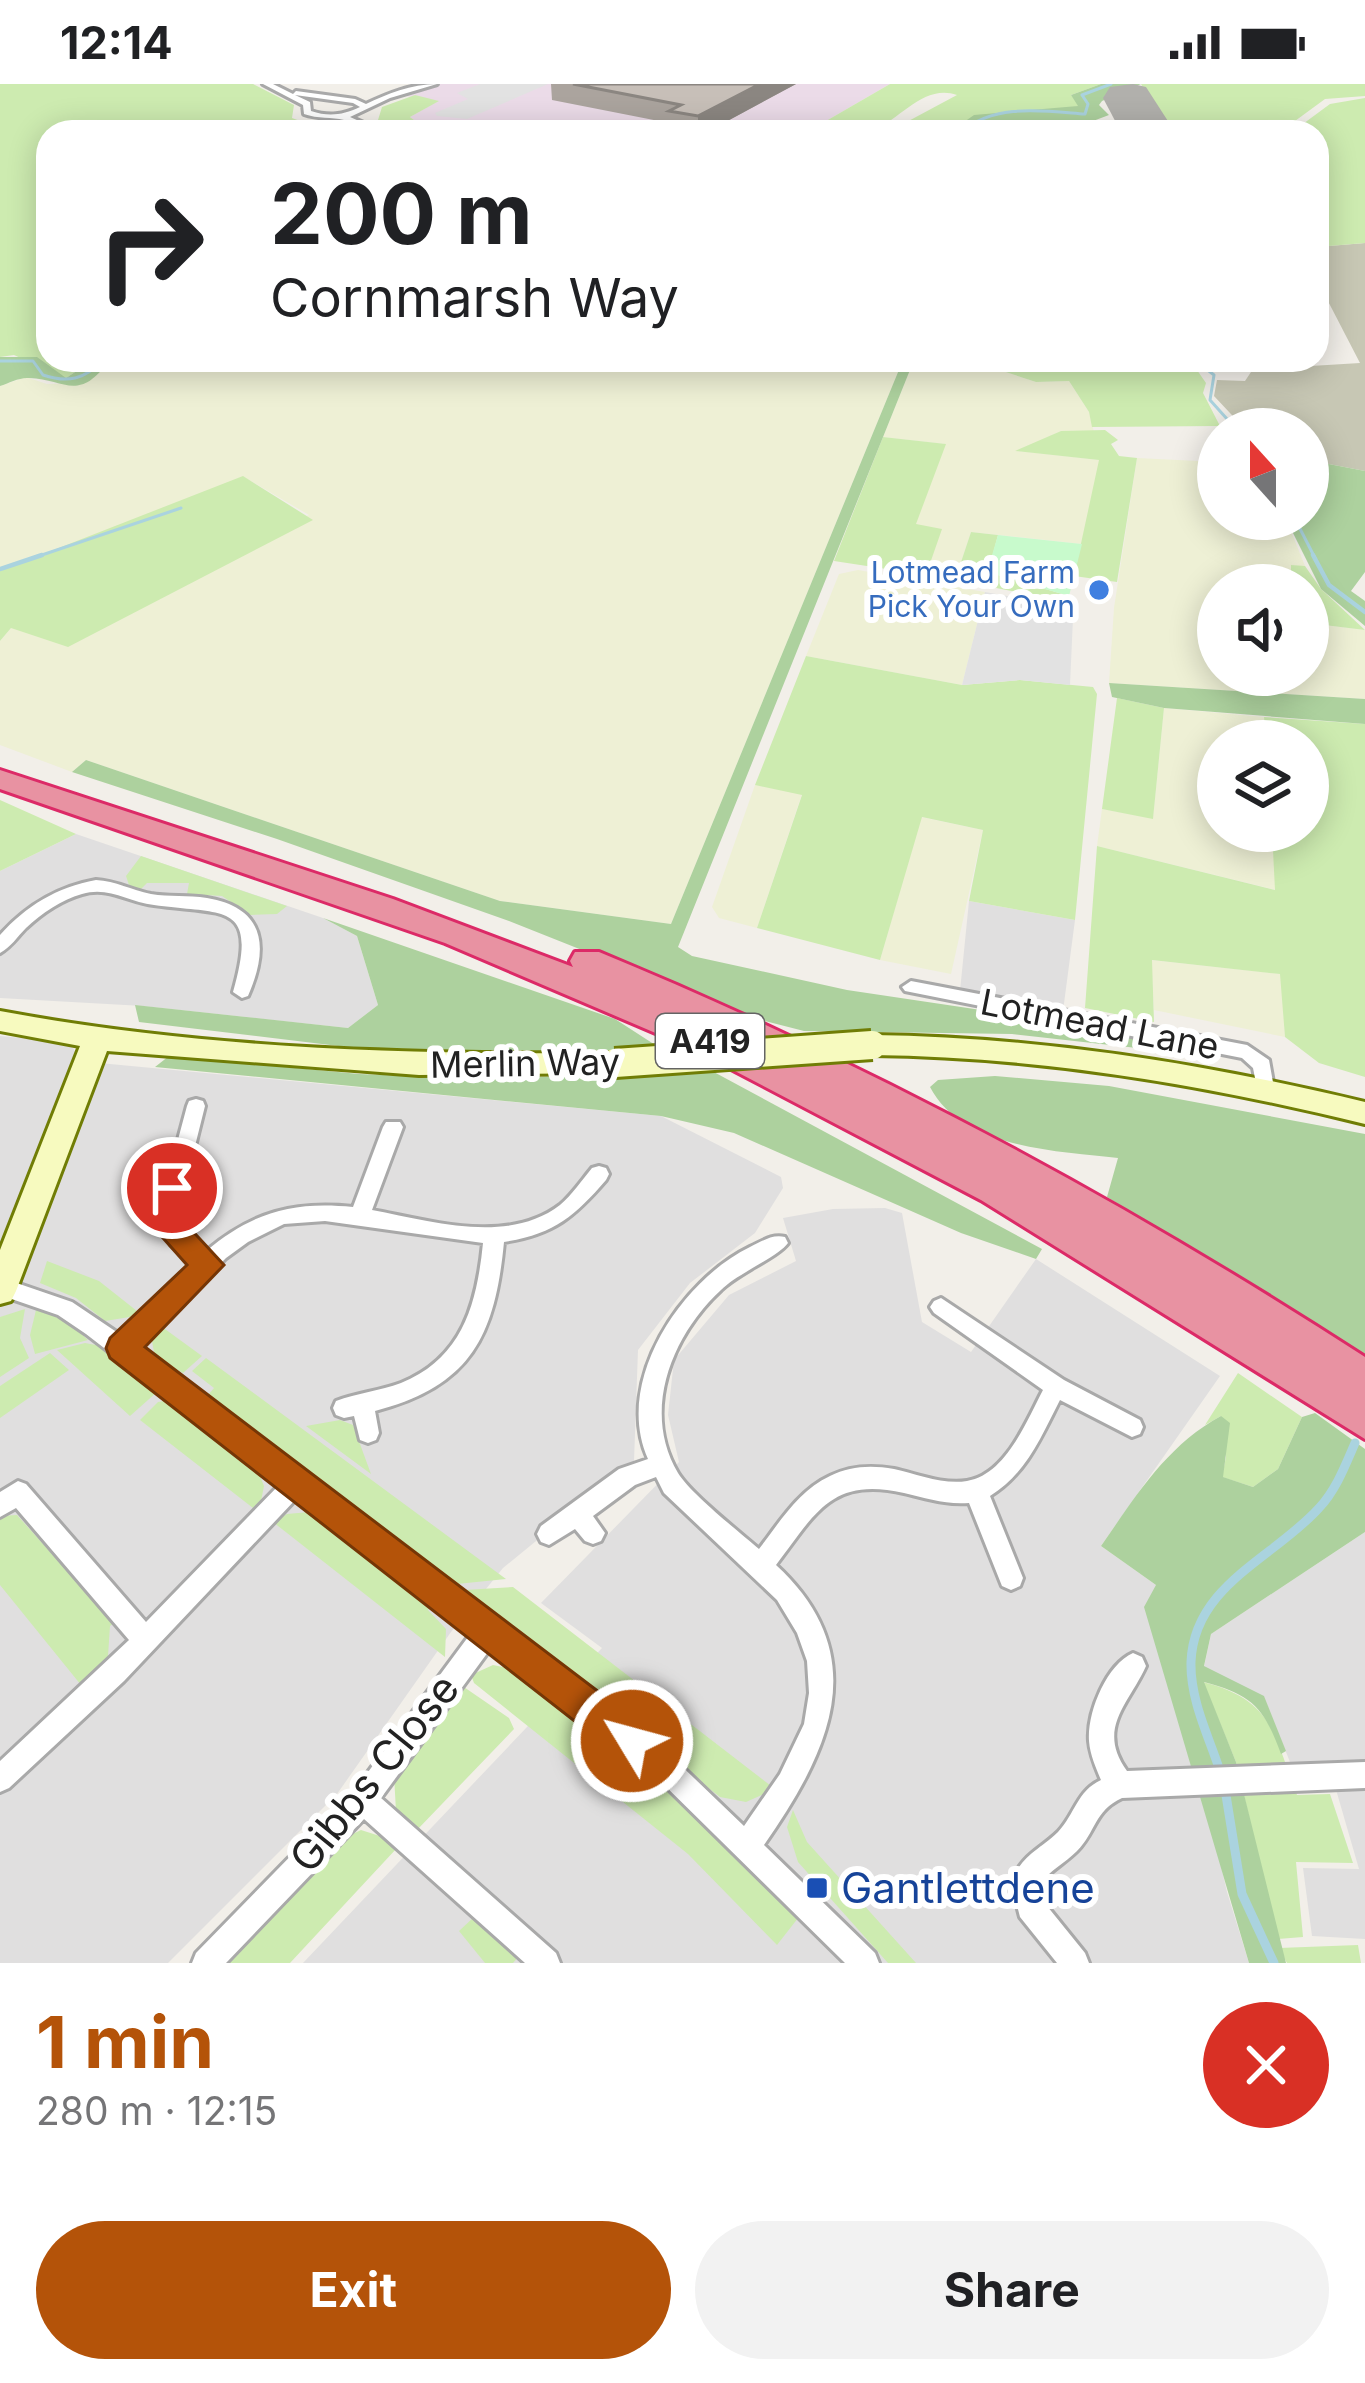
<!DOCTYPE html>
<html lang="en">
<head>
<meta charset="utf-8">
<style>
  body { margin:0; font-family:Inter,sans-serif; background:#f2f2f2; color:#202124; height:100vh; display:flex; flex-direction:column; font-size:45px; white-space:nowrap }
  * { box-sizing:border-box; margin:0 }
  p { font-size:39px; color:#757577 }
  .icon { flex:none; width:66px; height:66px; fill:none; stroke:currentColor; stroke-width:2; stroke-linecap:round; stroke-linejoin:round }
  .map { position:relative; height:1879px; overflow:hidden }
  .panel { display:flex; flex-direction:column; background:#fff; flex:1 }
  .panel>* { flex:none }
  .banner { position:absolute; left:36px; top:36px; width:1293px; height:252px; border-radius:36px; box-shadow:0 6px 30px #0003; background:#fff; color:#202124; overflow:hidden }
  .needle { width:78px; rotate:339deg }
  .buttons { position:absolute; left:1197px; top:324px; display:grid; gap:24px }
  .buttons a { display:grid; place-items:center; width:132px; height:132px; border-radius:50%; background:#fff; box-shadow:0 6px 30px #0003; font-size:60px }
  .pin { position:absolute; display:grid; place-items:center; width:102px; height:102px; color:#fff; margin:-51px; border:6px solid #fff; border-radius:50%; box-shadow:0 3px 12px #0007 }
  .me { position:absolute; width:132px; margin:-66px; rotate:307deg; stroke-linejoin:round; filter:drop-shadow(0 0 9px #0008) }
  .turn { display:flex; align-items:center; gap:42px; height:252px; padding:0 36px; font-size:54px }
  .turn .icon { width:156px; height:156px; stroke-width:2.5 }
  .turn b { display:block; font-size:84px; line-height:102px }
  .round { display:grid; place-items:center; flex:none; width:126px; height:126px; border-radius:63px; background:#f2f2f2 }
  .overview { display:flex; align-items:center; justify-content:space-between; height:204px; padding:0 36px }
  h1 { font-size:72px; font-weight:700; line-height:90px; color:#b45309 }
  .button { display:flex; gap:24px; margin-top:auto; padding:24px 36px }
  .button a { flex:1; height:138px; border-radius:72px; background:#b45309; color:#fff; font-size:48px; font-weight:700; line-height:138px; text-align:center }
  .button a+a { background:#f2f2f2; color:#202124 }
  .status { display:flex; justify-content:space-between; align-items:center; height:84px; padding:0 60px; background:#fff; direction:ltr }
  .status svg { height:33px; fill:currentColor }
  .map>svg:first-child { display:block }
  .residential { fill:#e0dfdf }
  .industrial { fill:#ebdbe8 }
  .construction { fill:#c7c7b4 }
  .farmland { fill:#eef0d5 }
  .grass { fill:#cdebb0 }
  .forest { fill:#add19e }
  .park { fill:#c8facc }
  .parking { fill:#e2e2e2 }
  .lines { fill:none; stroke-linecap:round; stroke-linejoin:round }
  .stream-far2 { stroke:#aad3df; stroke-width:3 }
  .stream-far1 { stroke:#aad3df; stroke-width:4.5 }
  .stream { stroke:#aad3df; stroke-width:9 }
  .runway { fill:#b1b0ac; fill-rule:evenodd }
  .street-casing { stroke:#a9a9a9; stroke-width:6 }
  .secondary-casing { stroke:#707d05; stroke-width:6 }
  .highway-casing { stroke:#dc2a67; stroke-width:6 }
  .street { fill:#fff; fill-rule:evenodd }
  .secondary { fill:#f7fabf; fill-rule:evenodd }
  .highway { fill:#e892a2; fill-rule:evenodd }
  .secondary-bridge-casing { stroke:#707d05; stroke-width:34; stroke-linecap:butt }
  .secondary-bridge { stroke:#f7fabf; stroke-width:28 }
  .wall { fill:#aba49e }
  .shaded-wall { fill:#8b8681 }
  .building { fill:#c7bfb8; stroke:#8b8681; stroke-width:3 }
  .route { fill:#b45309; stroke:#753606; stroke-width:3 }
  .shop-dot { fill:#3f7fe0; stroke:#fff; stroke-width:4.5 }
  .transit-dot { fill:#1a4fb4; stroke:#fff; stroke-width:4.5 }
  .labels { text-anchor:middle; stroke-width:12; stroke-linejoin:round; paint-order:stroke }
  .far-shop-label { font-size:30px; fill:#366cbe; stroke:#fff; text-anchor:end }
  .shield { fill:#fff; stroke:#646464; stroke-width:3 }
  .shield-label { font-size:33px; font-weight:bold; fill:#222 }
  .street-label { font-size:36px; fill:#222; stroke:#fff }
  .near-street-label { font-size:42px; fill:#222; stroke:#fff }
  .near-transit-label { font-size:42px; fill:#164399; stroke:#fff; text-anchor:start }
</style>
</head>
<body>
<div class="status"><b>12:14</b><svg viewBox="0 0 49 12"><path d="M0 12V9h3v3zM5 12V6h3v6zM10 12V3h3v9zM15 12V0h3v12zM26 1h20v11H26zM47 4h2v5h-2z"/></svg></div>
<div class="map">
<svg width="1365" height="1879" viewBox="0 0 1365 1879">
  <rect width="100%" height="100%" fill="#f2efe9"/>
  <path class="residential" d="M 76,750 L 323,834 L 357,852 L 378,921 L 348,944 L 143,922 L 0,914 L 0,787 Z
    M 969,817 L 1075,836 L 1063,927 L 960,907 Z
    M 0,952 L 65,958 L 74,965 L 78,977 L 661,1032 L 781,1093 L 783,1104 L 755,1149 L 690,1199 L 638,1266 L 634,1377 L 503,1484 L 451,1548 L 337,1710 L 168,1879 L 0,1879 Z
    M 885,1124 L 902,1129 L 922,1238 L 971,1268 L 1036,1175 L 1220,1292 L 1101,1462 L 1156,1501 L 1227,1808 L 1249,1879 L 303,1879 L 602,1564 L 541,1519 L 679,1378 L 668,1331 L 674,1276 L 729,1211 L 796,1177 L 783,1134 L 833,1125 Z
    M 1365,1448 L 1365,1855 L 1312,1852 L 1303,1784 L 1359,1785 L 1328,1678 L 1290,1678 L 1264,1613 L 1204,1583 L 1211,1550 Z"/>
  <path class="industrial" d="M 416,0 L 890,0 L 807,48 L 430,48 L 410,33 L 438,17 L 387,9 Z"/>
  <path class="construction" d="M 1365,159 L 1365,387 L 1308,376 L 1308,345 L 1245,345 L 1214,312 L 1217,296 L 1245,297 L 1251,288 L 1260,285 L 1360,279 L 1317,196 L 1317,163 Z"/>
  <path class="farmland" d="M 109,276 L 903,276 L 671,840 L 500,817 L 86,676 L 72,688 L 0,661 L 0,557 L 11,544 L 309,431 L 244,393 L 0,487 L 0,302 L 26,293 L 47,300 L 83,299 Z
    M 914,276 L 969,276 L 1036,298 L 1069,297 L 1089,328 L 1094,348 L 1061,347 L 1019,367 L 1100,376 L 1082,460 L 971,448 L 955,496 L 926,491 L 941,445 L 915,441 L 945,360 L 883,353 Z
    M 1137,374 L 1218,378 L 1218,435 L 1286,435 L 1305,482 L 1291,482 L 1291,501 L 1218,501 L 1218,591 L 1308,591 L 1308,539 L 1365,546 L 1365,615 L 1109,599 L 1114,524 Z
    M 858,486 L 985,508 L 962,601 L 806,572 L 839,490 Z
    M 1164,624 L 1264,633 L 1266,657 L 1218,657 L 1218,747 L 1272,747 L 1276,806 L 1097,762 L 1102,725 L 1153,734 Z
    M 755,701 L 802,710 L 757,844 L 719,834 L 712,823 Z
    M 921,733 L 983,746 L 951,890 L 880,876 Z
    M 1151,876 L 1281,890 L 1285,953 L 1154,926 Z"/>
  <path class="grass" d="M 0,0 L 253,0 L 294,21 L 292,34 C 317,44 341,34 366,48 L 48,48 L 48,276 L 93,276 L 66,294 L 14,271 L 0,273 Z
    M 890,0 L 1101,0 L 1071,11 L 1080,22 L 950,48 L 888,48 L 957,11 C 924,0 902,34 874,46 C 857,54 826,48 807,48 Z
    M 1141,0 L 1365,0 L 1365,12 L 1325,15 L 1280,48 L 1166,48 Z
    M 415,11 L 439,17 L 410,33 L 430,48 L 396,48 L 378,36 L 382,23 Z
    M 1365,14 L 1365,159 L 1317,163 L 1317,48 L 1292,48 L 1330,20 Z
    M 969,276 L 1190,276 L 1206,299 L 1203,309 L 1220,342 L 1092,343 L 1089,328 L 1069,297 L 1036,298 Z
    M 1105,346 L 1118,356 L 1111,360 L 1119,372 L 1137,374 L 1117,498 L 1074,492 L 1099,376 L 1015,367 L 1061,347 Z
    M 883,353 L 946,360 L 916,440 L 942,445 L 926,491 L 834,477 Z
    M 243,392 L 313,436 L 68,563 L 11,544 L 0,557 L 0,487 Z
    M 971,448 L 998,451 L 988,488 L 1069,512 L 1069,518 L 955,496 Z
    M 1291,481 L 1305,482 L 1321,505 L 1365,546 L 1308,539 L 1308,501 L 1291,501 Z
    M 806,572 L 962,601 L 1020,596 L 1093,603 L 1097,610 L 1075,836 L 969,817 L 983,746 L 922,733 L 880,876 L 757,844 L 802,711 L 755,701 Z
    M 1117,614 L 1164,624 L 1153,735 L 1102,725 Z
    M 1264,633 L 1365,640 L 1365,993 L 1319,979 L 1285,953 L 1280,890 L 1152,876 L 1154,938 L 1085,924 L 1097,762 L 1275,806 L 1272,747 L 1308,747 L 1308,657 L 1266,657 Z
    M 0,716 L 76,750 L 0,787 Z
    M 141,772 L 287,822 L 277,830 L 250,831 L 222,812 L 187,810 L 189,799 L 147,799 L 140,806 L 129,801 L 126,792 Z
    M 47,1177 L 99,1197 L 142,1231 L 105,1237 L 76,1214 L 40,1199 Z
    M 25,1225 L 20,1254 L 29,1274 L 0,1293 L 0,1233 Z
    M 36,1226 L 67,1236 L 88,1256 L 35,1270 L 30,1251 Z
    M 158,1240 L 202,1272 L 183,1289 L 155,1273 L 151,1252 Z
    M 85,1259 L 101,1262 L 157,1308 L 130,1332 L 57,1266 Z
    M 50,1269 L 69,1286 L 0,1334 L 0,1302 Z
    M 206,1274 L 506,1495 L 447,1501 L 222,1328 L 207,1312 L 214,1304 L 192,1287 Z
    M 1238,1289 L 1302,1333 L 1278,1385 L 1253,1403 L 1222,1393 L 1226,1373 L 1221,1332 L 1205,1341 Z
    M 170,1316 L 257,1385 L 264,1402 L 260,1422 L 253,1424 L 140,1336 L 158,1318 Z
    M 340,1336 L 353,1341 L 371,1390 L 306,1342 Z
    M 309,1428 L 432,1520 L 428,1526 L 446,1545 L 445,1573 L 273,1438 L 287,1430 Z
    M 17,1431 L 114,1539 L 110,1542 L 108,1572 L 81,1601 L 0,1501 L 0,1432 Z
    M 513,1503 L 775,1705 L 746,1718 L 720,1713 L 459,1512 L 464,1506 Z
    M 493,1581 L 517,1586 L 684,1716 L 802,1829 L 777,1861 L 688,1770 L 474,1599 L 471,1591 Z
    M 1203,1598 C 1274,1616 1273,1650 1297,1711 L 1330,1710 L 1353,1779 L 1296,1778 L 1303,1853 L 1278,1855 L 1236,1678 Z
    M 461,1601 L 509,1634 L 514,1645 L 417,1746 L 396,1727 L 394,1691 Z
    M 793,1726 L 807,1758 L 916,1879 L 888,1879 L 798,1778 L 787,1743 Z
    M 361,1746 L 386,1754 L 397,1764 L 290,1879 L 221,1879 L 340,1756 Z
    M 474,1833 L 519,1872 L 513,1879 L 485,1879 L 459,1847 Z
    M 1358,1861 L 1361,1879 L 1287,1879 L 1279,1864 Z"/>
  <path class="forest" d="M 1101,0 L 1141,0 L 1102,17 L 1099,21 L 1109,31 L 1064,48 L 950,48 L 974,31 L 1078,22 L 1071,11 Z
    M 0,273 L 37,273 L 66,294 L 93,276 L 109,277 C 78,319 65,295 29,294 C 20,293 9,299 0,302 Z
    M 903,276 L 914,276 L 678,863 L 692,872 L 847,906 L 1069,939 L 1176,961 L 1173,968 L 1012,950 L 804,947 L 753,934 L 509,837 L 277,755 L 72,688 L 86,676 L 500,817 L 671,840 Z
    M 1308,376 L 1365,387 L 1365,488 L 1351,507 L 1365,517 L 1365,542 L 1321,505 L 1286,435 L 1308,435 Z
    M 1109,599 L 1365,615 L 1365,640 L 1164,624 L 1112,613 Z
    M 323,834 L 615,935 L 663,966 L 388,968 L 139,938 L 135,921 L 348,944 L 378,921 L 357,852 Z
    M 169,972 L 359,990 L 481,995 L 712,987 L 1042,1165 L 1036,1175 L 961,1149 L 734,1049 L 661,1032 L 155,983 Z
    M 995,992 L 1109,1002 L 1365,1050 L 1365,1276 L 1107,1113 L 1118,1074 C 1058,1067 962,1065 930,1003 L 938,996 Z
    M 1315,1329 L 1365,1365 L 1365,1448 L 1211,1550 L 1204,1582 L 1264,1612 L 1286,1667 L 1281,1670 C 1264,1624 1253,1611 1204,1598 L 1236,1678 L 1286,1879 L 1249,1879 L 1144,1523 L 1156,1501 L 1101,1462 C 1136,1412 1166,1362 1221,1332 L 1230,1339 L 1223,1393 L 1253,1403 L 1278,1385 L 1302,1333 Z"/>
  <path class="park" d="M 998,451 L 1082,460 L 1069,512 L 987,488 Z"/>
  <path class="parking" d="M 480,0 L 548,0 L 467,35 L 437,32 L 435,29 L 468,15 L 457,9 Z
    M 985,508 L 1041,518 L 1073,534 L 1070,601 L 1020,596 L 962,601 Z"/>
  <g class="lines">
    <path class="stream-far2" d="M 962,48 C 994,19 1044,27 1085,30 L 1088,20 L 1082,11 L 1111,0
      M 1195,276 L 1214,291 L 1210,316 L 1236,345
      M 0,277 L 33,277 L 43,291 C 67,299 85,296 102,276
      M 1295,435 L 1315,474
      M 33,474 L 181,424"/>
    <path class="stream-far1" d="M 1313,471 L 1329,501 L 1365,528
      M 0,485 L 42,471"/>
    <path class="stream" d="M 1220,1687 C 1209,1653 1190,1616 1191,1578 C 1194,1501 1274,1474 1319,1424 C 1336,1406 1345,1382 1355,1359
      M 1225,1705 L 1242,1810 L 1274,1879"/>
    <path class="runway" d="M 1133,0 L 1146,3 L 1175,48 L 1121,48 L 1103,14 L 1110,3 Z"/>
    <defs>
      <path id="street" d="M 263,0 L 273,0 L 293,10 L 296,7 L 355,15 L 366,20 C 387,10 411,0 437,0 L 390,14 L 350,33 L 384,48 C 368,48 359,40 344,36 C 332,33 318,35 304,30 L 303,21 ZM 295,11 L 353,19 L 360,23 C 343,31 329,33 311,27 L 310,18 Z
        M 96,796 C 116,797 131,806 151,810 C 169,813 188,811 207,814 C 266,824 269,864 248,912 L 242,914 L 233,908 C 259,817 225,831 154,821 C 128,818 109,802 82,810 C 61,816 42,829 26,844 C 17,853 11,863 0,869 L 0,851 C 26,822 57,803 96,796 Z
        M 911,897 L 1247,961 L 1269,976 L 1274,1004 L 1272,1009 L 1258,1009 L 1253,984 L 1242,974 L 905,907 L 902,903 Z
        M 196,1015 L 203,1017 L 205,1022 L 177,1134 L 185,1149 L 206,1167 C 253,1128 293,1117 353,1123 L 383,1043 L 386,1038 L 400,1038 L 403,1043 L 372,1126 C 431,1137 508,1161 560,1121 C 572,1111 582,1096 592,1084 L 599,1082 L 606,1084 L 609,1090 L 606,1096 C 574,1133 554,1150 504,1158 C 495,1252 471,1302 375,1327 L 379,1349 L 376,1356 L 368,1359 L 360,1356 L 354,1332 L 344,1334 L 336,1331 L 333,1324 L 336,1317 C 357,1309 380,1307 401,1299 C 463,1274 477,1219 483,1159 L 325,1137 L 284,1140 L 248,1158 L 226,1174 L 137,1263 L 669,1670 L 744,1742 L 780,1690 L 804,1640 L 809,1609 L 807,1577 L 797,1549 L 777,1516 L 664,1409 L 656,1393 L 635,1401 L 593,1432 L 605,1449 L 601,1457 L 593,1460 L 585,1457 L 575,1445 L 549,1461 L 541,1458 L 537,1450 L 541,1442 L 619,1385 L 648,1375 C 613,1297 682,1196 750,1163 C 763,1157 772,1150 785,1153 L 788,1159 C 778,1173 738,1189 721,1206 C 672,1251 641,1327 678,1389 C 691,1410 738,1447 759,1465 C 779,1439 799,1406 830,1392 C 850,1382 871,1381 894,1385 C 917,1390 943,1401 967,1397 C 1006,1391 1027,1336 1043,1306 L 934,1229 L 930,1223 L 934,1217 L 941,1214 L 1064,1296 L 1140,1336 L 1143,1343 L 1140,1350 L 1132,1353 L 1060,1316 C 1041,1353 1026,1390 990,1412 L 1023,1494 L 1020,1502 L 1011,1506 L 1002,1502 L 969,1419 C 946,1421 926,1414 904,1409 C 831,1392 815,1430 776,1481 C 875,1572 829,1668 764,1761 L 875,1869 L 879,1879 L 845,1879 L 651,1688 L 491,1564 L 381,1714 L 556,1869 L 560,1879 L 525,1879 L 364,1735 L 226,1879 L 192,1879 L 196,1869 L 354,1707 L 471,1549 L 297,1414 L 124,1597 L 9,1704 L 0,1708 L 0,1677 L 129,1556 L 16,1424 L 0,1433 L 0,1408 L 18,1397 L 26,1400 L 146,1538 L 280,1400 L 86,1250 L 58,1231 L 0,1211 L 2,1194 L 72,1218 L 121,1251 L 192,1179 L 171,1161 L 157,1134 L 187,1022 L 189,1017 Z
        M 1133,1569 L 1142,1573 L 1146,1582 C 1129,1620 1096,1644 1127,1687 L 1365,1678 L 1365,1704 L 1122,1714 C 1094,1727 1096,1748 1077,1767 C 1064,1780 1050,1786 1039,1801 L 1043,1817 L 1085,1869 L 1089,1879 L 1057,1879 L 1020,1833 L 1011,1798 C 1023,1770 1038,1767 1058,1748 C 1075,1730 1077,1707 1101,1696 C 1096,1684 1090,1671 1089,1657 C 1087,1629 1106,1581 1133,1569 Z"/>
      <path id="secondary" d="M 0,927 C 203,965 409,971 615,969 L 625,972 L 629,979 L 625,986 L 615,989 L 419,991 L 107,967 L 16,1207 L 11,1217 L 0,1220 L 0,1166 L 80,962 L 0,947 Z
        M 872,951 C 1040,953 1202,979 1365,1018 L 1365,1040 C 1202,1000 1040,973 872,971 L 858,961 Z"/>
      <path id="highway" d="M 0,686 L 393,815 L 573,883 L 570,877 L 575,868 L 599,868 C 868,979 1121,1115 1365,1273 L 1365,1355 L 981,1116 L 693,965 L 445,859 L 0,705 Z"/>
    </defs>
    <use href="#street" class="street-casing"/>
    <use href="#secondary" class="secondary-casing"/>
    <use href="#highway" class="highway-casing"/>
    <use href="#street" class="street"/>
    <use href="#secondary" class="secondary"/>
    <use href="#highway" class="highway"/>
    <defs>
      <path id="secondary-bridge" d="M 615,979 L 872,961"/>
    </defs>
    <use href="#secondary-bridge" class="secondary-bridge-casing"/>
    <use href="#secondary-bridge" class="secondary-bridge"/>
  </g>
  <path class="wall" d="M 551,0 L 796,0 L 707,48 L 669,47 L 669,39 L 552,16 Z"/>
  <path class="shaded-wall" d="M 760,0 L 796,0 L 707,48 L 698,48 L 698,32 Z"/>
  <path class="building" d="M 573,0 L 760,0 L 698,32 L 669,27 L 681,21 Z"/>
  <path class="route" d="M 172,1092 L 183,1095 L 187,1104 L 186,1140 L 224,1181 L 145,1263 L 645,1643 L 651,1657 L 645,1671 L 632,1677 L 618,1671 L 110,1274 L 106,1264 L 110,1254 L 187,1181 L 155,1145 L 161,1095 Z"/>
  <circle class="shop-dot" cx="1099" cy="506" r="12"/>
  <rect class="transit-dot" x="805" y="1792" width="24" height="24" rx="6"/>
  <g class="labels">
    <g class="far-shop-label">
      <text x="1075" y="499">Lotmead Farm<tspan x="1075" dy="34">Pick Your Own</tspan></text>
    </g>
    <rect class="shield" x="656" y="930" width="108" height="54" rx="9"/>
    <g class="shield-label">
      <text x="710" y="969">A419</text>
    </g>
    <g class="street-label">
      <text transform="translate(1100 940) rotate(11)" y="13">Lotmead Lane</text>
      <text transform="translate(525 979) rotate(-1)" y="13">Merlin Way</text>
    </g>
    <g class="near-street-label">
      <text transform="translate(374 1689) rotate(-51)" y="15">Gibbs Close</text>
    </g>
    <g class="near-transit-label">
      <text x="841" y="1819">Gantlettdene</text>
    </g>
  </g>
</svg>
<div class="buttons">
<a><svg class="needle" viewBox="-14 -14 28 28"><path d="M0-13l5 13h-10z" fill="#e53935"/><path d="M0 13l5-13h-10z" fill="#757577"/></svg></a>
<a><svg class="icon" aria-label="sound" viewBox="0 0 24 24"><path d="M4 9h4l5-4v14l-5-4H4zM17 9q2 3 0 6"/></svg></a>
<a><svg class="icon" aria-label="layers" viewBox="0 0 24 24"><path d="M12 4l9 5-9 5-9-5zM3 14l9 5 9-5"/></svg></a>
</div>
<div class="pin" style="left:172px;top:1104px;background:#d93025"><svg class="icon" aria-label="arrive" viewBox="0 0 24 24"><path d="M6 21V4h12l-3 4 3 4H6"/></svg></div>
<svg class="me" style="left:632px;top:1657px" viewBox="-20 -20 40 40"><circle r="17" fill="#b45309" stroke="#fff" stroke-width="3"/><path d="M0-11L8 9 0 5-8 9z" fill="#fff"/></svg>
<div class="banner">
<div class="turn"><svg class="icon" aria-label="right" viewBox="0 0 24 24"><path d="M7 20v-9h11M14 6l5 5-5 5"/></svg><div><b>200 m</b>Cornmarsh Way</div></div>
</div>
</div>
<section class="panel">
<div class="overview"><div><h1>1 min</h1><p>280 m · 12:15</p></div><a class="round" style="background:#d93025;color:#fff"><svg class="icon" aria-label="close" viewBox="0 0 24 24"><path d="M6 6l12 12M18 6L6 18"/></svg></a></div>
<div class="button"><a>Exit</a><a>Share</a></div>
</section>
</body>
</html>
